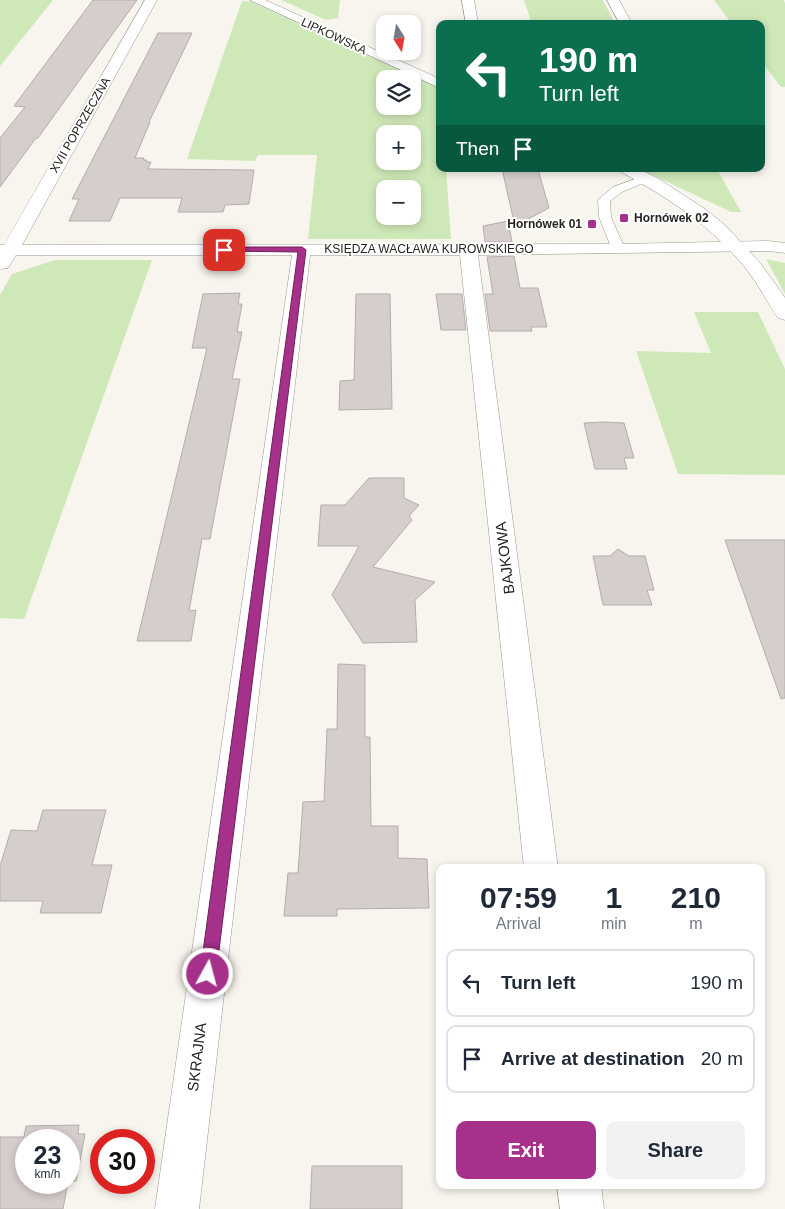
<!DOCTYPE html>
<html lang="en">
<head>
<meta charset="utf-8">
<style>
  body { margin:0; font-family:Arial,sans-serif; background:#f2f2f3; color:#1f2937; height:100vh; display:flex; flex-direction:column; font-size:19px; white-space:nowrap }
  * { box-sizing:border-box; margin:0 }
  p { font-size:16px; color:#747a83 }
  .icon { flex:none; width:28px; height:28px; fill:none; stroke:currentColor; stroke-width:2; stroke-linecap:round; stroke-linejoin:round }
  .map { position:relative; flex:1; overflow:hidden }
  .side { position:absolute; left:436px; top:864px; width:329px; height:325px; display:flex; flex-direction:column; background:#fff; border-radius:10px; box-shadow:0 2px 8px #0003 }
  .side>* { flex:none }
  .top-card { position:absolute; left:436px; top:20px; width:329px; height:152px; border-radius:10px; box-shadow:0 2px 8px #0003; background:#0b6e4f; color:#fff; overflow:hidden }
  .needle { width:32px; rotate:169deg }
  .buttons { position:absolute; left:376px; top:15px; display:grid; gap:10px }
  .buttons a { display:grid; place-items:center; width:45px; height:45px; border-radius:10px; background:#fff; box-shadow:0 2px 8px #0003; font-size:25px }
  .speed { position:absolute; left:15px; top:1129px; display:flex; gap:10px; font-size:25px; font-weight:700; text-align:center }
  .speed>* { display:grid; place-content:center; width:65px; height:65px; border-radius:50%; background:#fff; box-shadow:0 2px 8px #0003; line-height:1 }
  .speed small { font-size:12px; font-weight:400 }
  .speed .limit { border:8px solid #d22; background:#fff; color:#111 }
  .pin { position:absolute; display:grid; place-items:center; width:42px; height:42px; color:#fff; margin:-21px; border-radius:10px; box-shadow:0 2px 8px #0006 }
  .me { position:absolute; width:55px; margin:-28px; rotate:7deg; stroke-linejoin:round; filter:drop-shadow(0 0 4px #0008) }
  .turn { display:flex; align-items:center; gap:18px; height:105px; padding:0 20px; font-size:22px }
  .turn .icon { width:65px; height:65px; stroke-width:2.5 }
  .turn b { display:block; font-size:35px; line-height:42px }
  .then { display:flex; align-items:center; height:48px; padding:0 20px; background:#0003; gap:10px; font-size:19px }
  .eta { display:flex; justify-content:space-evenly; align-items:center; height:85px; text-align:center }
  .eta b { font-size:30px; font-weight:700; line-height:35px }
  .action { display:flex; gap:10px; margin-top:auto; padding:10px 20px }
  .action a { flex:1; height:58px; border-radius:10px; background:#a6318b; color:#fff; font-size:20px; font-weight:700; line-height:58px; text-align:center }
  .action a+a { background:#f2f2f3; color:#1f2937 }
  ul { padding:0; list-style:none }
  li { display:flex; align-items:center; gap:15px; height:68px; margin:0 10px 8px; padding:0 10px; border:2px solid #e0e1e3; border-radius:10px }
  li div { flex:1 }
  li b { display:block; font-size:19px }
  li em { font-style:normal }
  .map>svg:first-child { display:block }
  .green { fill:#cfe8b8; fill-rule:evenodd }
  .building { fill:#d6cecc; stroke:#b5adab }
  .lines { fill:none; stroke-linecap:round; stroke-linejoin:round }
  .lane-casing { stroke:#9a9790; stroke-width:1 }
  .street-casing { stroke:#9a9790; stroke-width:1 }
  .secondary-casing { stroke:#9a9790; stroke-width:1 }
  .lane { fill:#fff; fill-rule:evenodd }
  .street { fill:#fff; fill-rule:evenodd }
  .secondary { fill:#fff; fill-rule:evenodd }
  .route { fill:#a6318b; stroke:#6c205a }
  .poi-dot { fill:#a6318b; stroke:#fff; stroke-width:2 }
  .labels { text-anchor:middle; stroke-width:4; stroke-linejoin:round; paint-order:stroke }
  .far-street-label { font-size:12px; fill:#262522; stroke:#fff }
  .far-poi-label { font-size:12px; font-weight:bold; fill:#262522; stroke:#fff; text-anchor:start }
  .street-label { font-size:15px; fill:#262522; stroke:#fff }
</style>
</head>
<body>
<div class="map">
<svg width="785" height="1209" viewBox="0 0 785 1209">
  <rect width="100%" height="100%" fill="#f8f5ee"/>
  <path class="green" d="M 0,0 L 53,0 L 0,66 Z
    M 281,0 L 340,0 L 338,18 L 326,20 Z
    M 524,0 L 603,0 L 615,24 L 532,24 Z
    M 714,0 L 783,0 L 785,3 L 785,87 L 781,87 L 761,61 L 761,24 L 732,24 Z
    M 242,1 L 252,2 L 440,89 L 440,169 L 446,169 L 451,239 L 308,239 L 317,155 L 258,155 L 255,161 L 187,159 ZM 385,79 L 412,79 L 412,106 L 385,106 ZM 385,134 L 412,134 L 412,161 L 385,161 ZM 385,189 L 412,189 L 412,216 L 385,216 Z
    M 640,169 L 717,169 L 741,212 L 731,212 Z
    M 766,259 L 785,263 L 785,294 Z
    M 55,260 L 152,260 L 24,619 L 0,618 L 0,295 L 12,274 Z
    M 694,312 L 758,312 L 785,369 L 785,475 L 678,474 L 636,351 L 711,353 Z"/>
  <path class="building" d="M 93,0 L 137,0 L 38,138 L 36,138 L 0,187 L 0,138 L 25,107 L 14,106 Z
    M 158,33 L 192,33 L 149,122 L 150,122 L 135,158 L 144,158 L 143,160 L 147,160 L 146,162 L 151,162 L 148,169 L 254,170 L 249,204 L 225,205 L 223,212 L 178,212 L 182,198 L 120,198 L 110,221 L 69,221 L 79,199 L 72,199 Z
    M 502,169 L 538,169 L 549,208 L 515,226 Z
    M 508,221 L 512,242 L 485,242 L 483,226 Z
    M 514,256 L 520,288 L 538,288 L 547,327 L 531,327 L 532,331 L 490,331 L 485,294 L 493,294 L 487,257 Z
    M 240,293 L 238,304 L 242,304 L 237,332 L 242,332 L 232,379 L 240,379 L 210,539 L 202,539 L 189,611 L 196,610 L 191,641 L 137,641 L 207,348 L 192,348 L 203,294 Z
    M 356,294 L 390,294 L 392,409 L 339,410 L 340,381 L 354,380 Z
    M 436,294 L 462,294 L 466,330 L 441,330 Z
    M 603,422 L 624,423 L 634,458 L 624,458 L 627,469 L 595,469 L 584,423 Z
    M 369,478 L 404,478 L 404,498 L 419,505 L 409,516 L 412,520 L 373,567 L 435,582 L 415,600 L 417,642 L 363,643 L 332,595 L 359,546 L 318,546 L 321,505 L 345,505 Z
    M 725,540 L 785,540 L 785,698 L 781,699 Z
    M 618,549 L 629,556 L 645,556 L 654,590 L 647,590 L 652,605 L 603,605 L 593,556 L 610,556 Z
    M 338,664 L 365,665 L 365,737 L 370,737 L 371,826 L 398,826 L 398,858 L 427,859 L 429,908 L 337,909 L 337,916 L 284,916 L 288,873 L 298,873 L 303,802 L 324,801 L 327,729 L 337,729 Z
    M 43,810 L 106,810 L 92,865 L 112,865 L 101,913 L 40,913 L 43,901 L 0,901 L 0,866 L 11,830 L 37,831 Z
    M 79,1125 L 78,1134 L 85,1134 L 76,1181 L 69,1181 L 69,1140 L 26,1140 L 26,1182 L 68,1182 L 63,1209 L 0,1209 L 0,1137 L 24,1137 L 26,1126 Z
    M 312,1166 L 402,1166 L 402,1209 L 310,1209 Z"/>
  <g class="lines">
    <defs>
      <path id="lane" d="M 646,175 L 650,176 L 652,178 L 650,180 L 622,192 L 610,201 L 611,217 L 625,249 L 623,252 L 613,252 L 599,217 L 598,200 L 613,187 Z"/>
      <path id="street" d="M 145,0 L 157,0 L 22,245 L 618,244 L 768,241 L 785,243 L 785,253 L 768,251 L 478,255 L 558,868 L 524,868 L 460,255 L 310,255 L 199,1209 L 155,1209 L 292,255 L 16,255 L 8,268 L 0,269 L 0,245 L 4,245 Z
        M 462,0 L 474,0 L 478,24 L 466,24 Z
        M 607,0 L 619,0 L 632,24 L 620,24 Z
        M 557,1185 L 601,1185 L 604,1209 L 560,1209 Z"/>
      <path id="secondary" d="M 250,0 L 265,0 L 440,79 L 440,88 Z
        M 619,169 L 639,169 L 659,179 L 705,209 L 725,225 L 760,263 L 779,289 L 785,298 L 785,320 L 778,318 C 767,302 759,285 747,270 C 713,227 669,198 621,172 Z"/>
    </defs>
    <use href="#lane" class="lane-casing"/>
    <use href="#street" class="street-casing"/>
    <use href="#secondary" class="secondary-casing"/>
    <use href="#lane" class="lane"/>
    <use href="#street" class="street"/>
    <use href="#secondary" class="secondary"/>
  </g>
  <path class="route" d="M 224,247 L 302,247 L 306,250 L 216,974 L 213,979 L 208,982 L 202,979 L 200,974 L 298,252 L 221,251 L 221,248 Z"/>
  <g class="poi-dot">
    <rect x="619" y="213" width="10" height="10" rx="2.5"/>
    <rect x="587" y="219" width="10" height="10" rx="2.5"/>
  </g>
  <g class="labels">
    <g class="far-street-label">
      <text transform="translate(334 36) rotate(25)" y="4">LIPKOWSKA</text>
      <text transform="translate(80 125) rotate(-60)" y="4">XVII POPRZECZNA</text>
      <text x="429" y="253">KSIĘDZA WACŁAWA KUROWSKIEGO</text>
    </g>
    <g class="far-poi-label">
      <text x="634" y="222">Hornówek 02</text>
      <text x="582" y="228" text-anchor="end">Hornówek 01</text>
    </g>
    <g class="street-label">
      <text transform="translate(505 558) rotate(-97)" y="5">BAJKOWA</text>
      <text transform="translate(197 1057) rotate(-83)" y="5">SKRAJNA</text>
    </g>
  </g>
</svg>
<div class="buttons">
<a><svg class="needle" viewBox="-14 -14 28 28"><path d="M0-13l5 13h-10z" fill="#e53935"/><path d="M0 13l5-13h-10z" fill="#747a83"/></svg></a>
<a><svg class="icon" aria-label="layers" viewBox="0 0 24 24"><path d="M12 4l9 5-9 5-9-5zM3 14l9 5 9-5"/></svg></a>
<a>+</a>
<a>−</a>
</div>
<div class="speed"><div>23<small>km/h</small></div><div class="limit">30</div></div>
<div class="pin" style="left:224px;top:250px;background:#d93025"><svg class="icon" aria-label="arrive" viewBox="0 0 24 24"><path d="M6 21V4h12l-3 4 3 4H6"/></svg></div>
<svg class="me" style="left:208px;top:974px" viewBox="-20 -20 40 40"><circle r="17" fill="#a6318b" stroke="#fff" stroke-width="3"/><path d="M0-11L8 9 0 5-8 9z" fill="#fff"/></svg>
<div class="top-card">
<div class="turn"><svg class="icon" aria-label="left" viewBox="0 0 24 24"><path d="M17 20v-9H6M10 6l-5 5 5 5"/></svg><div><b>190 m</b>Turn left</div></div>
<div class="then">Then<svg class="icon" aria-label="arrive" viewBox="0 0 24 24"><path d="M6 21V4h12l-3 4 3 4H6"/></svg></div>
</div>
<section class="side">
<div class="eta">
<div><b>07:59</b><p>Arrival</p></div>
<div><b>1</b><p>min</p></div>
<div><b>210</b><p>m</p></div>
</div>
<ul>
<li><svg class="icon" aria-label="left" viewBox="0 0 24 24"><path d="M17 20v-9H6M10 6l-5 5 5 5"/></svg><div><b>Turn left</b></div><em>190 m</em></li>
<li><svg class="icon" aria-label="arrive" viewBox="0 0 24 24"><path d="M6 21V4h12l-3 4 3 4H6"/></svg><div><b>Arrive at destination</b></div><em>20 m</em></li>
</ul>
<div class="action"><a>Exit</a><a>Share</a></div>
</section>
</div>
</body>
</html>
